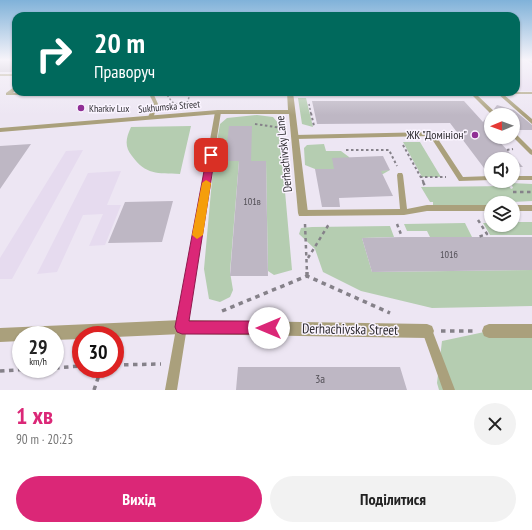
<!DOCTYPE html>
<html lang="uk">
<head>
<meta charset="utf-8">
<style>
  body { margin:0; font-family:"PT Sans Narrow",sans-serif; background:#f2f2f2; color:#222; height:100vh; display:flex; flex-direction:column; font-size:15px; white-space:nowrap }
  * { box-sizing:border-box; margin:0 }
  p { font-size:13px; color:#767676 }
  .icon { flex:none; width:22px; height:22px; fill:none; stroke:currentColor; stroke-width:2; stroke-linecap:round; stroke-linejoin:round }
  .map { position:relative; height:390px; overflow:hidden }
  .details { display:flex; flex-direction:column; background:#fff; flex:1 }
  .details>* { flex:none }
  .guide { position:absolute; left:12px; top:12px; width:508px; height:84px; border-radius:12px; box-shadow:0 1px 3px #0004; background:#00695c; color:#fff; overflow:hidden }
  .needle { width:26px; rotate:269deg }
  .buttons { position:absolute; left:484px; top:108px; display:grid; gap:8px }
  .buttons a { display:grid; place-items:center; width:36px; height:36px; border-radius:50%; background:#fff; box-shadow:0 1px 3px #0004; font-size:20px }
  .speed { position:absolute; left:12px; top:326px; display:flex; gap:8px; font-size:20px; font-weight:700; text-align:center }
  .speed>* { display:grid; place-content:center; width:52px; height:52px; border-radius:50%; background:#fff; box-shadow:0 1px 3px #0004; line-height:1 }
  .speed small { font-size:10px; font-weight:400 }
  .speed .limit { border:6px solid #d22; background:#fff; color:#111 }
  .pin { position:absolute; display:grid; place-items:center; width:34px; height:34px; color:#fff; margin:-17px; border-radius:8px; box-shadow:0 2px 6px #0006 }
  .me { position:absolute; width:44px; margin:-22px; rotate:270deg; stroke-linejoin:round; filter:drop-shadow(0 0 3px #0008) }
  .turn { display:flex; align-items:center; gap:14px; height:84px; padding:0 16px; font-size:18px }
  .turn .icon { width:52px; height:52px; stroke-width:2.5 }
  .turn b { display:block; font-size:28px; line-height:34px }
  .round { display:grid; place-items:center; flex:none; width:42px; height:42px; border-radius:21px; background:#f2f2f2 }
  .summary { display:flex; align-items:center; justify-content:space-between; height:68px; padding:0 16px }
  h1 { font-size:24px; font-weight:700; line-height:30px; color:#db2777 }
  .button { display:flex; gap:8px; margin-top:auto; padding:8px 16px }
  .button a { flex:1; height:46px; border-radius:24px; background:#db2777; color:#fff; font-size:16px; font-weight:700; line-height:46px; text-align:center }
  .button a+a { background:#f2f2f2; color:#222 }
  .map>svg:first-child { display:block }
  .built { fill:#e6dbef }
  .green { fill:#b5cdb1 }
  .building { fill:#beb7c4 }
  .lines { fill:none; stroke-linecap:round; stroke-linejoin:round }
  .path-far3 { stroke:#858189; stroke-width:1.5; stroke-dasharray:2 2; stroke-linecap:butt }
  .path-far2 { stroke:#858189; stroke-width:2; stroke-dasharray:2.5 2.5; stroke-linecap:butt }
  .path-far1 { stroke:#858189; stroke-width:2.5; stroke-dasharray:3.5 3.5; stroke-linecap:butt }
  .path { stroke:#858189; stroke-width:3.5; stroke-dasharray:4.5 4.5; stroke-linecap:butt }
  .service { fill:#aaa07c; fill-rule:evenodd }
  .minor { fill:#aaa07c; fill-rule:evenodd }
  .route { fill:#db2777; stroke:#8e194d }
  .slow { fill:#f59e0b }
  .poi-dot { fill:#902e95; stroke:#faf4ff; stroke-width:1.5 }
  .labels { text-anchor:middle; stroke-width:3; stroke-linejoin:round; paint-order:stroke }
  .far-street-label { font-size:10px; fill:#2e2c31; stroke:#faf4ff }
  .far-poi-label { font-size:10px; fill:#2e2c31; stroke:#faf4ff; text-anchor:start }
  .number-label { font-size:10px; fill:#524f56 }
  .poi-label { font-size:12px; fill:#2e2c31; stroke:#faf4ff; text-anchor:end }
  .street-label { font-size:12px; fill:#2e2c31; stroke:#faf4ff }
  .near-number-label { font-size:12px; fill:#524f56 }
  .near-street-label { font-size:14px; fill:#2e2c31; stroke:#faf4ff }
</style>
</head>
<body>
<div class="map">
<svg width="532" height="390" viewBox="0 0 532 390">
  <rect width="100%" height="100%" fill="#ede6f3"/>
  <path class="built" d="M 516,60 L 525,60 L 532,65 L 532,91 L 516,91 Z
    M 83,150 L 12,279 L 0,279 L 0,258 L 66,151 Z
    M 121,171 L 107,205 L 121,205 L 105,245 L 89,246 L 103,214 L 83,215 L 57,272 L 37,274 L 88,173 Z"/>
  <path class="green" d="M 298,98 L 306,98 L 313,127 L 302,124 Z
    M 257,115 L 273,117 L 279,124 L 292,270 L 274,275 L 268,271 L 266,161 L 225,161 L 239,161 L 230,272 L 233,290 L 230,297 L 220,302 L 209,299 L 204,269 L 214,158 L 220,124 L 227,118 Z
    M 191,126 L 180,174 C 157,173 146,175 132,156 C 124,146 126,138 131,127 Z
    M 403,142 L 420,142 L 441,177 L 422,177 Z
    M 324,144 L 326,151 L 341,151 L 349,157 L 354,171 L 390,170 L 383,174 L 353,175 L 334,169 L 315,169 L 305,165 L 304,148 L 307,145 Z
    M 511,183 L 532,184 L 532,201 L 491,203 L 491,205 L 433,205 L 433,202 L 430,202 L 421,187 L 509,186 L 511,189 L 513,188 Z
    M 513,222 L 532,222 L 532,235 L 490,235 L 483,223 L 491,223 L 491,225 L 513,225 Z
    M 465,223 L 472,237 L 430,237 L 427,231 L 407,231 L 404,224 Z
    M 390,226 L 394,237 L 362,238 L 372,272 L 532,270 L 532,306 L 432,308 L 361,291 L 323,272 L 315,249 L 299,234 L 301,228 L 312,227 Z
    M 489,331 L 532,337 L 532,390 L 439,390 L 437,383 L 442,341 Z"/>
  <path class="building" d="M 0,60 L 16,60 L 16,69 L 11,72 L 0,72 Z
    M 312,101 L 464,101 L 483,122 L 489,114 L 491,116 L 491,130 L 489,130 L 491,137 L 495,137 L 523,167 L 513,167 L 513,159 L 491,159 L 491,167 L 484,168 L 450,123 L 317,124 Z
    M 497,105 L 514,110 L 532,125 L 532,130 L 513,130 L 513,115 L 499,115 L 494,109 Z
    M 229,126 L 252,126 L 251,161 L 266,161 L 268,276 L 230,276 L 239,161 L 225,161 Z
    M 31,144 L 0,189 L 0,146 Z
    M 383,156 L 390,170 L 381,171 L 393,196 L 339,198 L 340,207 L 322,207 L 315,169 L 334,169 L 332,158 Z
    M 173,201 L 162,242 L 108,243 L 125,202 Z
    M 402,237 L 532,237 L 532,270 L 372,272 L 362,238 Z
    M 238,367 L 400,367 L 407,390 L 236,390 Z"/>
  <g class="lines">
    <path class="path-far3" d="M 165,92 L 172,102 L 177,104
      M 187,103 L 191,92
      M 309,104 L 311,114"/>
    <path class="path-far2" d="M 311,113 L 314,126
      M 255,124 L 282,128
      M 403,145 L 424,183
      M 346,150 L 389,150 L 397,166
      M 507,150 L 513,149
      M 420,177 L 446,177"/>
    <path class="path-far1" d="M 423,182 L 425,186
      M 513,192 L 532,192
      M 478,220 L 487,234 L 478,237
      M 305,224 L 307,273
      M 397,224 L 402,237
      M 308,258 L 329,224"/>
    <path class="path" d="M 307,272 L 307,276
      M 222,311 L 307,276 L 390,313
      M 441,331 L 474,331
      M 115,365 L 161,364
      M 55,368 L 81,366
      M 0,371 L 31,369
      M 94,390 L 101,369"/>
    <path class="service" d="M 0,74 L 16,74 L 16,76 L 0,76 Z
      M 14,87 L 16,87 L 16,90 L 13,93 L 59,92 L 48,95 L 6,95 L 6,93 Z
      M 140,92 L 147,92 L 154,95 L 158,104 L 153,118 L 149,118 L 148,117 L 154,104 L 150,96 Z
      M 532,92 L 532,94 L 503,94 L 532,119 L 532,124 L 498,94 L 477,95 L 498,115 L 492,115 L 472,95 L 290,95 L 288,94 L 290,93 Z
      M 218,110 L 221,112 L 177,390 L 165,390 L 215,112 Z
      M 432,132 L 434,133 L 463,177 L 491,176 L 491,180 L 459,181 L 430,136 L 295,139 L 292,137 L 295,135 Z
      M 513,132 L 515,133 L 532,150 L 532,155 L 530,154 L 513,137 Z
      M 398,173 L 402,173 L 403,175 L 407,209 L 427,205 L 491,205 L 491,211 L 427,211 L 404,215 L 303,216 L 300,215 L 299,213 L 300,211 L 303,210 L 400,209 L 397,175 Z
      M 513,176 L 532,176 L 532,180 L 513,180 Z
      M 513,205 L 532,205 L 532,211 L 513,211 Z
      M 427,326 L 431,327 L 455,390 L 443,390 L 422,331 L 423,327 Z"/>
    <path class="minor" d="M 527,60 L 532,60 L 532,63 Z
      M 287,92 L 293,92 L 308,213 L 307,216 L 299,216 L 298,213 L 289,114 L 218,114 L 0,132 L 0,128 L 218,110 L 288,110 Z
      M 182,320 L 427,324 L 432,326 L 434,331 L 432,336 L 427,338 L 182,334 L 115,337 L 115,335 L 81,335 L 81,339 L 55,340 L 55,335 L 21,335 L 21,341 L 0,342 L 0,328 Z
      M 489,324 L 532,324 L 532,338 L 489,338 L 484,336 L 482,331 L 484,326 Z"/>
  </g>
  <linearGradient id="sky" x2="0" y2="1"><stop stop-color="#80b2d9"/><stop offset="0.52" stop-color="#f7f4fa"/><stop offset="1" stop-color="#f7f4fa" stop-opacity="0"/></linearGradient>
  <rect width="532" height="115" fill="url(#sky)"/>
  <path class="route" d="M 211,152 L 215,155 L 189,321 L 269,321 L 274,323 L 276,328 L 274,332 L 269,334 L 182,334 L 177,332 L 175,327 L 207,155 Z"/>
  <path class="slow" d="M 206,180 L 211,183 L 203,235 L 197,239 L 192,235 L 202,183 Z"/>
  <g class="poi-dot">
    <circle cx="81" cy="108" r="4"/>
    <circle cx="475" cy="135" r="4"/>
  </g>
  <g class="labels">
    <g class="far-street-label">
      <text transform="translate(169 106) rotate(-5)" y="4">Sukhumska Street</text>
    </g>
    <g class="far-poi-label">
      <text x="89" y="112">Kharkiv Lux</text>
    </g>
    <g class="number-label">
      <text x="252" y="205">101в</text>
      <text x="449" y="258">101б</text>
    </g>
    <g class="poi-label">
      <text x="467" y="139">ЖК "Домініон"</text>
    </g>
    <g class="street-label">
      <text transform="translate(284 154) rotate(-96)" y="4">Derhachivsky Lane</text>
    </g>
    <g class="near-number-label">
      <text x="320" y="383">3а</text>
    </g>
    <g class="near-street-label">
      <text transform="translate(350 329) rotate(1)" y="5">Derhachivska Street</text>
    </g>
  </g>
</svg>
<div class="buttons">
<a><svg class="needle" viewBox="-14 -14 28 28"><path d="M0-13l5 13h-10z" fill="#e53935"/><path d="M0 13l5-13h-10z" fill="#767676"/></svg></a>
<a><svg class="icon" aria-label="sound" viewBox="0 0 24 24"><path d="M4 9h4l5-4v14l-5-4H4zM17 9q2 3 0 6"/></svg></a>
<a><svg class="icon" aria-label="layers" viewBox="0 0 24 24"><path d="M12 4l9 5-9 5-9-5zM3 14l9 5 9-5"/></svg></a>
</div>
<div class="speed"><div>29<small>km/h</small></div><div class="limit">30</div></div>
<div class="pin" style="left:211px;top:155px;background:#d93025"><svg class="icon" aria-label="arrive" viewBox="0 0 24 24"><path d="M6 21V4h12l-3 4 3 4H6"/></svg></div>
<svg class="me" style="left:269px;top:328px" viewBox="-20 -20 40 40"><circle r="19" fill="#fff"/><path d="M0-13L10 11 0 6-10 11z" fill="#db2777"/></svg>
<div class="guide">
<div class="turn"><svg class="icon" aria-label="right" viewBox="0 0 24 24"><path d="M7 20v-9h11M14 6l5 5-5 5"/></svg><div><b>20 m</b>Праворуч</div></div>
</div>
</div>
<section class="details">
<div class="summary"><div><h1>1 хв</h1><p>90 m · 20:25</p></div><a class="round"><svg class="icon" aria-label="close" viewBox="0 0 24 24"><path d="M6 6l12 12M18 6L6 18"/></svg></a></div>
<div class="button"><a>Вихід</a><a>Поділитися</a></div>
</section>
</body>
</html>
